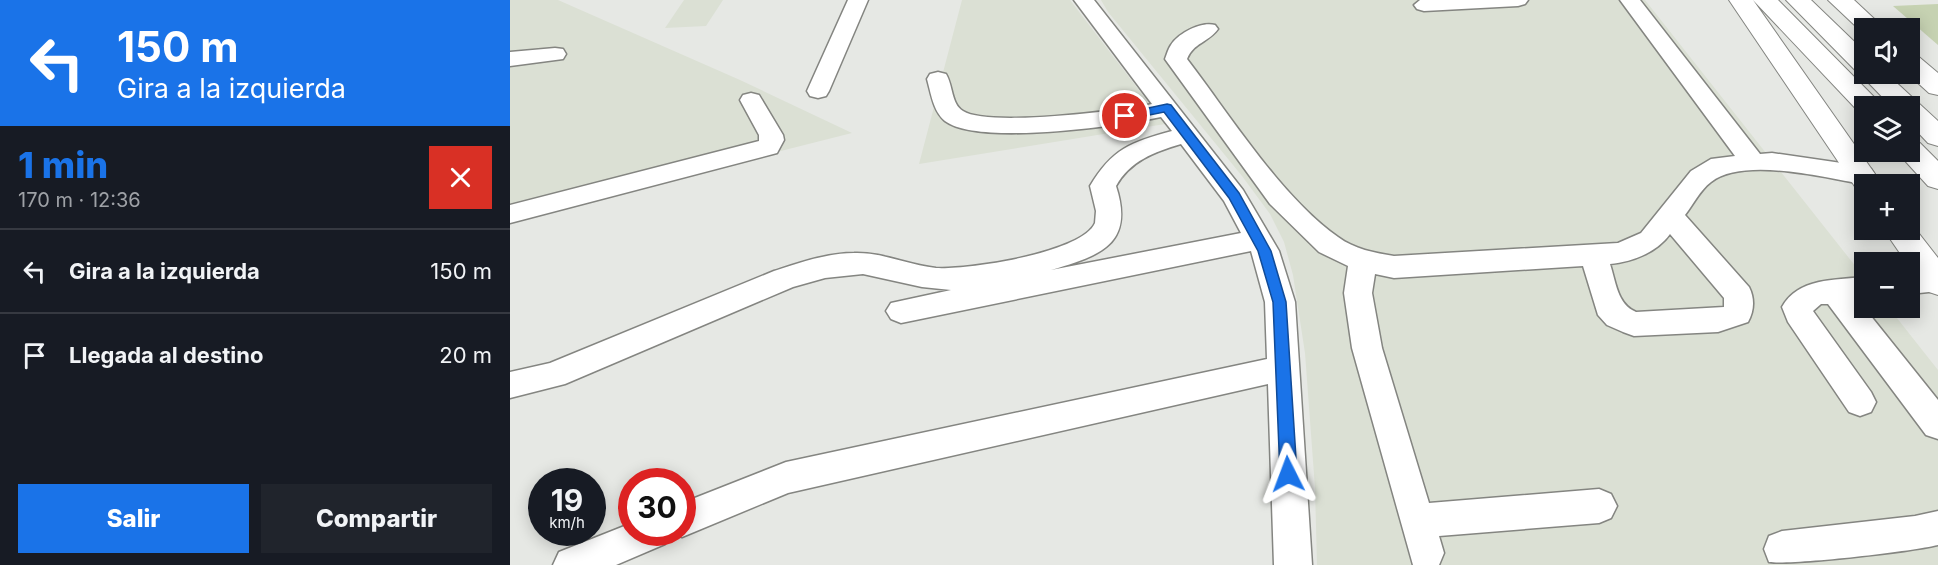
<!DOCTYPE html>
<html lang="es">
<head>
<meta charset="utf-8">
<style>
  body { margin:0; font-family:Inter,sans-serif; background:#20242c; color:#f1f3f6; height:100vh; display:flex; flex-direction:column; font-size:22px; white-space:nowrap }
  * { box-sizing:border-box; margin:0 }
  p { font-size:20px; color:#9ea1a6 }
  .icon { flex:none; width:33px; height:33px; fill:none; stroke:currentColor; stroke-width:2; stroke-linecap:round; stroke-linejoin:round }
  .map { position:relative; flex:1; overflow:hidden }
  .side { display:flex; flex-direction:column; background:#171b24; width:510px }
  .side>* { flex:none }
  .hud { background:#1a73e8; color:#fff; overflow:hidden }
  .tools { position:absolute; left:1344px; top:18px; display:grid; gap:12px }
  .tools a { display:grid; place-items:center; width:66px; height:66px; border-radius:0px; background:#171b24; box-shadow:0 3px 15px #0003; font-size:30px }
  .speed { position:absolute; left:18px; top:468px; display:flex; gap:12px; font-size:30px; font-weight:700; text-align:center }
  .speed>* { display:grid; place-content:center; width:78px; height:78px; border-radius:50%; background:#171b24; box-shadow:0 3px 15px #0003; line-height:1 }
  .speed small { font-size:15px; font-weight:400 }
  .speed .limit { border:9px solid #d22; background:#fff; color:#111 }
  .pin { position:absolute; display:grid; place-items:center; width:51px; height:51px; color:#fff; margin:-26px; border:3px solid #fff; border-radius:50%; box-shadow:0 2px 6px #0007 }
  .me { position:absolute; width:66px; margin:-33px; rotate:357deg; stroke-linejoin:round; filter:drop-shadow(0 0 4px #0008) }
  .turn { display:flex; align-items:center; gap:21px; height:126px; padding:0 18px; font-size:27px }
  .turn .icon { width:78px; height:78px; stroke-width:2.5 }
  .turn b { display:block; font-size:42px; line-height:51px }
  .round { display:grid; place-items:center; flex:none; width:63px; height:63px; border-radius:0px; background:#20242c }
  .overview { display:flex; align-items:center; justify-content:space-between; height:102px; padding:0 18px }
  h1 { font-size:36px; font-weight:800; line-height:45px; color:#1a73e8 }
  .primary-button { display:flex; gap:12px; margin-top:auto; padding:12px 18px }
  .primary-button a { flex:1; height:69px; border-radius:0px; background:#1a73e8; color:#fff; font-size:24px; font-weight:800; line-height:69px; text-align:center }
  .primary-button a+a { background:#20242c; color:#f1f3f6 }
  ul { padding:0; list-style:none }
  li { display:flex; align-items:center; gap:18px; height:84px; padding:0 18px; border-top:2px solid #363941 }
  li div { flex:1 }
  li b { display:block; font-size:22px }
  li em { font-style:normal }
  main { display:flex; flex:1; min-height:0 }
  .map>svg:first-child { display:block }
  .built { fill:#dbe0d4 }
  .green { fill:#c6d2b2 }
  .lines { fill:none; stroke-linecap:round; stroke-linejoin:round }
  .minor-casing { stroke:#848581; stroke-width:3 }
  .major-casing { stroke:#848581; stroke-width:2 }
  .highway-casing { stroke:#848581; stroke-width:2 }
  .minor { fill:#fff; fill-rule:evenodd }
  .major { fill:#fff; fill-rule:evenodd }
  .highway { fill:#fff; fill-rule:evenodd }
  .route { fill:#1a73e8; stroke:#114b97; stroke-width:1.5 }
</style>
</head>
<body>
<main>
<section class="side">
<div class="hud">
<div class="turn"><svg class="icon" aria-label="left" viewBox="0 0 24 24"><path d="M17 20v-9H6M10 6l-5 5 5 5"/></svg><div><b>150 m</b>Gira a la izquierda</div></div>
</div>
<div class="overview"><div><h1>1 min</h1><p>170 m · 12:36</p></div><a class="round" style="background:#d93025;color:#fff"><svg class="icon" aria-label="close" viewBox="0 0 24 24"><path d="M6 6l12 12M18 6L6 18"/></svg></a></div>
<ul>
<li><svg class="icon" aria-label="left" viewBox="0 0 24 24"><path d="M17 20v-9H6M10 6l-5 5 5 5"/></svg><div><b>Gira a la izquierda</b></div><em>150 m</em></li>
<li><svg class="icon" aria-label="arrive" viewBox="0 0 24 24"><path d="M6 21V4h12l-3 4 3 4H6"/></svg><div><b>Llegada al destino</b></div><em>20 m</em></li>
</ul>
<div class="primary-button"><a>Salir</a><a>Compartir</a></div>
</section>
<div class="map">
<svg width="1428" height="565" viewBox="0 0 1428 565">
  <rect width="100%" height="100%" fill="#e6e8e4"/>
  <path class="built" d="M 0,0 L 48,0 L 230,80 L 342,133 L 0,219 Z
    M 174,0 L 213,0 L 196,26 L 155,28 Z
    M 452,0 L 560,0 L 655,124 L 409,164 Z
    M 591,0 L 1135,0 L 1354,277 L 1354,308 L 1379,308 L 1428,370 L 1428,565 L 807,565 L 805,488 L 795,353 L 783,275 L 774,242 L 760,214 L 732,176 L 598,12 Z"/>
  <path class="green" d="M 1428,4 L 1428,45 L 1383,6 Z"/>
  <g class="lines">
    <defs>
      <path id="minor" d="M 338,0 L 358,0 L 319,91 L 316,96 L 308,98 L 300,96 L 297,91 Z
        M 564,0 L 584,0 L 733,190 L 769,251 L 785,302 L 802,565 L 764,565 L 758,384 L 278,493 L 172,537 L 160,532 L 172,532 L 172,503 L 276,462 L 757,359 L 755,302 L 741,251 L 391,323 L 381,319 L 376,311 L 381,303 L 441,290 L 412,287 L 353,274 L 315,278 L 283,287 L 55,384 L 0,398 L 0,372 L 40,363 L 264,271 C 289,263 317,253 344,253 C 372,252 398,265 426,268 C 457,270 572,253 585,223 L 586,211 L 580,186 C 602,149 621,142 662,131 L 651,117 C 610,126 468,146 435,121 C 423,111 421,93 417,79 L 420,74 L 428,72 L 436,74 C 443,85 441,104 453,111 C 477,127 610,111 642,104 ZM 671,144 L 714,201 L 731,233 L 541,270 C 590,256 625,244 606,186 C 620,161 644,152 671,144 Z
        M 1018,0 L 1015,4 L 1008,6 L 914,11 L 907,9 L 904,5 L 910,0 Z
        M 1110,0 L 1130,0 L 1250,154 L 1262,153 L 1352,166 L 1361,169 L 1365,175 L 1361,181 L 1352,184 C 1313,177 1233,157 1201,182 C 1190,190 1183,205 1175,215 L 1239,287 C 1245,299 1244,311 1238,322 L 1208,332 L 1124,336 L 1113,332 L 1097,325 L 1088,315 L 1073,266 L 884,278 L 865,274 L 862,293 L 872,348 L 919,503 L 1089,489 L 1101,494 L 1107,506 L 1101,518 L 1089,523 L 929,536 L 934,553 L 929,565 L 903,565 L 842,348 L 834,293 L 838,266 L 809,252 L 760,204 L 655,59 C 657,54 658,49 661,45 C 668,33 692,21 705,25 L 708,29 C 699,42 683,43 677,59 C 720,115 771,197 828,237 C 844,249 865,253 884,256 L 1108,243 L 1131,233 L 1181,171 L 1201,159 L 1225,156 ZM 1160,234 L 1214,298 L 1214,307 L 1126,312 C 1107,304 1106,282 1100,264 C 1123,262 1147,252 1160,234 Z
        M 45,48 L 53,49 L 56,54 L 53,59 L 0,66 L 0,52 Z
        M 241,93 L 249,95 L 273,135 L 274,140 L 267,153 L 0,223 L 0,205 L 249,141 L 249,135 L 230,100 L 233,95 Z
        M 1428,269 L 1428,291 L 1400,294 L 1400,272 Z
        M 1354,277 L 1354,299 L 1348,300 L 1428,400 L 1428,439 L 1416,435 L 1318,304 L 1311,304 L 1303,311 L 1361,392 L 1366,402 L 1361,412 L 1350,416 L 1339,412 L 1278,322 L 1272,307 C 1288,278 1325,280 1354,277 Z
        M 1428,511 L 1428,545 C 1398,552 1284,565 1259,562 L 1254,549 L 1259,536 L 1272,531 L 1405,516 Z
        M 122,523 L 122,532 L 160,532 L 155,544 L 106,565 L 43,565 L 49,552 Z"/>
      <path id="major" d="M 1318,0 L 1344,0 L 1374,28 L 1354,28 L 1353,33 Z
        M 1400,54 L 1409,57 L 1428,73 L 1428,95 L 1419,93 L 1398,74 Z"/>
      <path id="highway" d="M 1219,0 L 1243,0 L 1372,184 L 1354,184 L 1354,193 L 1348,191 Z
        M 1243,0 L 1268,0 L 1367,100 L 1371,106 L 1354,106 L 1354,113 L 1349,112 Z
        M 1276,0 L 1301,0 L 1354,51 L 1354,74 L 1377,74 L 1428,121 L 1428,146 L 1418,143 L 1400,124 L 1400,106 L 1381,106 L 1350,74 L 1352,72 L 1345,70 Z
        M 1400,141 L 1410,143 L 1428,161 L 1428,189 L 1418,186 L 1387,152 L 1400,152 Z
        M 1400,222 L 1428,258 L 1428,295 L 1416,291 L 1400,267 L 1400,262 L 1396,262 L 1374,230 L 1400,230 Z"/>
    </defs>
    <use href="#minor" class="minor-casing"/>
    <use href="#major" class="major-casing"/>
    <use href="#highway" class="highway-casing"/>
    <use href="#minor" class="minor"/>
    <use href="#major" class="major"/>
    <use href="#highway" class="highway"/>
  </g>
  <path class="route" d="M 657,104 L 661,105 L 729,193 L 761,251 L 776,302 L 787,474 L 784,480 L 778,482 L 773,480 L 770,474 L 763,302 L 748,251 L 719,198 L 654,112 L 615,120 L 609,116 L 615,113 Z"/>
</svg>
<div class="tools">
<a><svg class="icon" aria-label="sound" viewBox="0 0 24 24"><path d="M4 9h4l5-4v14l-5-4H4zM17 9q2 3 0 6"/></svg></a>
<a><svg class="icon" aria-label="layers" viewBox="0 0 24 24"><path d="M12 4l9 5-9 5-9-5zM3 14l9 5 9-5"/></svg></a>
<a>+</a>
<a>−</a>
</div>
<div class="speed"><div>19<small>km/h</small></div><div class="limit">30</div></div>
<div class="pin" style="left:615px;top:116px;background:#d93025"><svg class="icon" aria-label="arrive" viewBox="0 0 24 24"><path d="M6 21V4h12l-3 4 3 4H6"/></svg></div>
<svg class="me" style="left:778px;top:474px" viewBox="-20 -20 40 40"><path d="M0-17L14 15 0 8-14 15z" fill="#1a73e8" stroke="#fff" stroke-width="4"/></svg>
</div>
</main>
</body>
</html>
